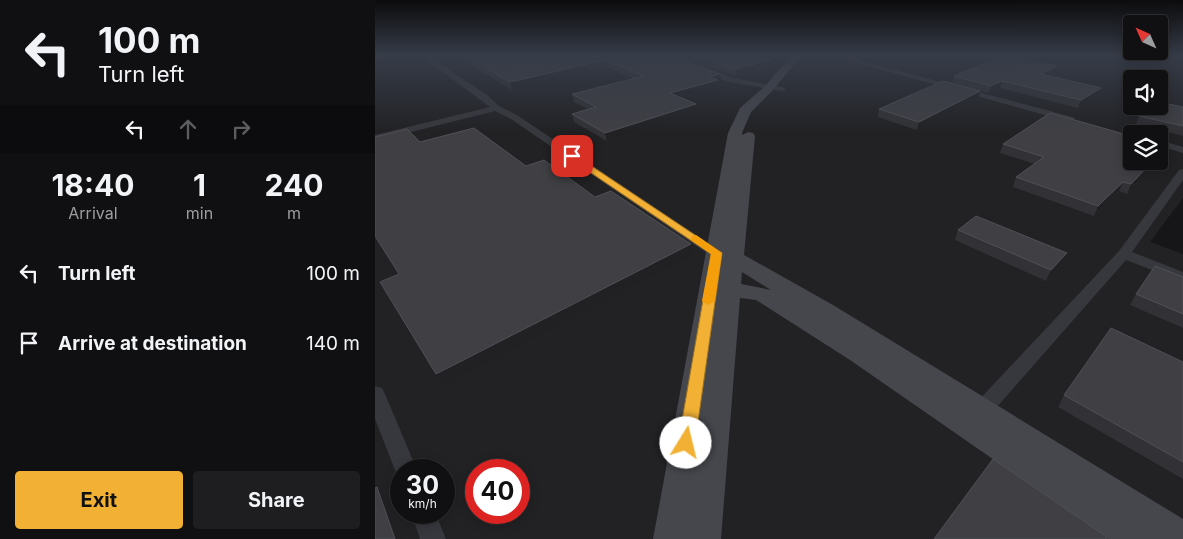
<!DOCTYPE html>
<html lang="en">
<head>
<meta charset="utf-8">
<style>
  body { margin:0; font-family:Inter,sans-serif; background:#1e1e20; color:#f1f3f6; height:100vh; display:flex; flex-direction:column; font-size:19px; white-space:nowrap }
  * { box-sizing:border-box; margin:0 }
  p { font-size:16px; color:#9c9d9f }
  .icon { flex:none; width:28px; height:28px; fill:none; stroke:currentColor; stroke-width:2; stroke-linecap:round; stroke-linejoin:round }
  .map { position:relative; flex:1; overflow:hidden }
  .details { display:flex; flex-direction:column; background:#101012; width:375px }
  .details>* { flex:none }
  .hud { background:#101012; color:#f1f3f6; overflow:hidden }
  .needle { width:32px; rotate:315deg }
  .controls { position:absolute; left:748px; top:15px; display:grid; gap:10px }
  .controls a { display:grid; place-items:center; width:45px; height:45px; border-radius:5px; background:#101012; box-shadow:0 2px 12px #0003,0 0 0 1px #303032; font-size:25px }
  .speed { position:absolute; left:15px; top:459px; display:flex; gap:10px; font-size:25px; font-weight:700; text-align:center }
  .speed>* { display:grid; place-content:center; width:65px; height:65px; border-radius:50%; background:#101012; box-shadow:0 2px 12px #0003,0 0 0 1px #303032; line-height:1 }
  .speed small { font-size:12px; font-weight:400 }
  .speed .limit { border:8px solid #d22; background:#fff; color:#111 }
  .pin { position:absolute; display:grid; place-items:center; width:42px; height:42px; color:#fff; margin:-21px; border-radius:10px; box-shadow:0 2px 8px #0006 }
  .me { position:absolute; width:55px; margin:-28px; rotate:9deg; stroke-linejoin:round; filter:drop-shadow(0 0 4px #0008) }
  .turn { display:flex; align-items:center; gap:18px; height:105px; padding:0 15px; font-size:22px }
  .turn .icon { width:65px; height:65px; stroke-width:2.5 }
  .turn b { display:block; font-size:35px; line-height:42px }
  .lanes { display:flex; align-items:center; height:48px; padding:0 15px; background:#0003; justify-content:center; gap:25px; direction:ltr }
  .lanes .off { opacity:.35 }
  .eta { display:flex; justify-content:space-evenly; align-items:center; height:85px; text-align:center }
  .eta b { font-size:30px; font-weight:700; line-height:35px }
  .action { display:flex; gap:10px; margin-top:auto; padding:10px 15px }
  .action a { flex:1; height:58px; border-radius:5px; background:#f2b134; color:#111; font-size:20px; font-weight:700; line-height:58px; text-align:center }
  .action a+a { background:#1e1e20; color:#f1f3f6 }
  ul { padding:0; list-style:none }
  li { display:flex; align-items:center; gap:15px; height:70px; padding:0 15px }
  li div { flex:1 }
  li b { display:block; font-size:19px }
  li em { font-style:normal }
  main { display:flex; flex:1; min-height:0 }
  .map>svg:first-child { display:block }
  .built { fill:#222225; fill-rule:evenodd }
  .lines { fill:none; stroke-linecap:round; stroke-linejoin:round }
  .street { fill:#37383d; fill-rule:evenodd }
  .secondary { fill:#45474d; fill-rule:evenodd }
  .wall { fill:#323236 }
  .shaded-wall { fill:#212124 }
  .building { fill:#3f3f44; stroke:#4f5156 }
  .route { fill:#f2b134; stroke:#9d7322 }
  .slow { fill:#f59e0b }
</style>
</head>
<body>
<main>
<section class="details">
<div class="hud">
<div class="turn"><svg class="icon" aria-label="left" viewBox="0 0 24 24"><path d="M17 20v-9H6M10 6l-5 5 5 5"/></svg><div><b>100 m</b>Turn left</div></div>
<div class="lanes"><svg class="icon" aria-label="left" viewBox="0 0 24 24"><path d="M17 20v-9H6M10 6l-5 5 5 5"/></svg><svg class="icon off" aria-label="ahead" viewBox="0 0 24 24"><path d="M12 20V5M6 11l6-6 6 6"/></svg><svg class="icon off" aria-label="right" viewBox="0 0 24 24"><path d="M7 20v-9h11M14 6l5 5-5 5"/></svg></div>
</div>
<div class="eta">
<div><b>18:40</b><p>Arrival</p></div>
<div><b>1</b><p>min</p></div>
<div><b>240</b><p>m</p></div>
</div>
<ul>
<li><svg class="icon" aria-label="left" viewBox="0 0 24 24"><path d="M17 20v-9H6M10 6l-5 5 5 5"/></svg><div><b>Turn left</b></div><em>100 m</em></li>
<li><svg class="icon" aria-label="arrive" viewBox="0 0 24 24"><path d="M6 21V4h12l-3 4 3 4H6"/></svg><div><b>Arrive at destination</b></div><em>140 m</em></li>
</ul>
<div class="action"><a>Exit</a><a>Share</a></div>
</section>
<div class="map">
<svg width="808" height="539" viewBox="0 0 808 539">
  <rect width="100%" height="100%" fill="#161618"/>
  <path class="built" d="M 0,56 L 808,56 L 808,198 L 775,242 L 808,254 L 808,539 L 0,539 ZM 756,79 L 784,79 L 784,106 L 756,106 ZM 756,134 L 784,134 L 784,161 L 756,161 ZM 26,470 L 69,470 L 69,512 L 26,512 ZM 101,470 L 144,470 L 144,512 L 101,512 Z"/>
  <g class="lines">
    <path class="street" d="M 46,56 L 54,56 L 112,95 L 124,106 L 142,115 L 348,253 L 346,256 L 336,256 L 136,119 L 120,111 L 0,141 L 0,135 L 115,107 Z
      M 285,56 L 295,56 L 359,78 L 407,87 L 411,89 L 407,91 L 354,82 Z
      M 457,56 L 468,56 L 698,117 L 700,119 L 698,121 L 692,121 Z
      M 784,140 L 808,147 L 808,153 L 784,146 Z
      M 808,169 L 808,180 L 757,252 L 808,272 L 808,282 L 751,260 L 614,416 L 607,418 L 600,416 L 597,410 L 600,404 L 744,251 L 804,170 Z
      M 0,386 L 7,388 L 10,394 L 42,470 L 26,470 L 26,479 L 23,477 L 20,470 L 0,419 Z
      M 36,512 L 60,512 L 71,539 L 45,539 Z"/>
    <path class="secondary" d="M 416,56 L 426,56 L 398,90 L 376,112 L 367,133 L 367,135 L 373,132 L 378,133 L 380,136 L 369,255 L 458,305 L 808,519 L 808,539 L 733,539 L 475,360 L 381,300 L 365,298 L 346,539 L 278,539 L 353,133 L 365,108 L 390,86 ZM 367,272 L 396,290 L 366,284 Z"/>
  </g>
  <path class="wall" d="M 83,56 L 297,56 L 345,74 L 346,81 L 343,82 L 343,87 L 306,98 L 322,112 L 232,141 L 199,122 L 197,114 L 213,109 L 199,102 L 197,94 L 259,79 L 232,67 L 137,90 L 84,58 Z
    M 301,56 L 383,56 L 395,60 L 395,67 L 361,76 Z
    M 679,73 L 674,76 L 726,88 L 723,95 L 703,108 L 625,88 L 614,93 L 577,83 L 579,76 Z
    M 604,99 L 542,130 L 503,117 L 504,109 Z
    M 808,107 L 808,136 L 761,124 L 764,116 Z
    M 628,144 L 782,161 L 752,194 L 744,191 L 719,216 L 638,187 L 641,177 L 660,164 L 625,153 Z
    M 583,230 L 687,263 L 671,281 L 580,240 Z
    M 808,277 L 808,328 L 755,305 L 761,294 Z
    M 808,362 L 808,479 L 683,407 L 689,395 Z"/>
  <path class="shaded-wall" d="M 19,56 L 32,56 L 34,61 L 0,66 L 0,59 Z
    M 230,60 L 232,67 L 137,90 L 135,82 Z
    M 395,60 L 395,67 L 361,76 L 361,69 Z
    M 682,66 L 679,73 L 664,81 L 666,74 Z
    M 345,74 L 346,81 L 343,82 L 343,87 L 296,101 L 295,93 L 335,77 Z
    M 627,81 L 625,88 L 614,93 L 616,86 Z
    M 726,88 L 723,95 L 703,108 L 706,100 Z
    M 605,91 L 604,99 L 542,130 L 544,122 Z
    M 321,104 L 322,112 L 232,141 L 230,133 Z
    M 793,145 L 788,154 L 784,159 L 784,155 Z
    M 778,161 L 782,161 L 752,194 L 756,184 Z
    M 748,182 L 744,191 L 719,216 L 723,206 Z
    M 316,244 L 318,254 L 68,385 L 61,374 Z
    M 692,253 L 687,263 L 671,281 L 676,270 Z
    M 2,487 L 12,498 L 27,539 L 20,539 Z"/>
  <path class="building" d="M 0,56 L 19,56 L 0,59 Z
    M 90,56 L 297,56 L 345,74 L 335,77 L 343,80 L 295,93 L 321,104 L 230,133 L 197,114 L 221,107 L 197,94 L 269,76 L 230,60 L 135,82 Z
    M 320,56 L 383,56 L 395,60 L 361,69 Z
    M 627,56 L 633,56 L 682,66 L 666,74 L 726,88 L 706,100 L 627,81 L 616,86 L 579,76 Z
    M 568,81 L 605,91 L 544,122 L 504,109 Z
    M 784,102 L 808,107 L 808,126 L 764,116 L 776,106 L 784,106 Z
    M 675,113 L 756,136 L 756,161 L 778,161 L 756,184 L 748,182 L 723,206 L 641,177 L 669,157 L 628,144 Z
    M 99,128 L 151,166 L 169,160 L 220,197 L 236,191 L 316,244 L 61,374 L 5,282 L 24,274 L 0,236 L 0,137 L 32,129 L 45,142 Z
    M 784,143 L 793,145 L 784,155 Z
    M 601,216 L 692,253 L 676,270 L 583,230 Z
    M 780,266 L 808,277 L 808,314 L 761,294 Z
    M 736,328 L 808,362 L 808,462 L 689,395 Z
    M 618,459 L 732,537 L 731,539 L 559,539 Z
    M 2,487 L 20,539 L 0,539 L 0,488 Z"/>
  <linearGradient id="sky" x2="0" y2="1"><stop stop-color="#0c0c0d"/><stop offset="0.42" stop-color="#363c48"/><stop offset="1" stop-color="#363c48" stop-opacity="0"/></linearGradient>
  <rect width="808" height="132" fill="url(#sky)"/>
  <path class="route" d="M 194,155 L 200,155 L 347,253 L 320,443 L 317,448 L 311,450 L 306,448 L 303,443 L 336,254 L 194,158 Z"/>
  <path class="slow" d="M 321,235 L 347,253 L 340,301 L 333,305 L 327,301 L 336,254 L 317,241 L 316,239 L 317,236 Z"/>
</svg>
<div class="controls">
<a><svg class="needle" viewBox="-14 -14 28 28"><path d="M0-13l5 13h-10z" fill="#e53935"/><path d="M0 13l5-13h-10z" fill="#9c9d9f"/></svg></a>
<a><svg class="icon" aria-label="sound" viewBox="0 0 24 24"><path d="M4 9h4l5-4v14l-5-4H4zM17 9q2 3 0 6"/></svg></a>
<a><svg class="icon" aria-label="layers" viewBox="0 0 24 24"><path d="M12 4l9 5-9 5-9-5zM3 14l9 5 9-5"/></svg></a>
</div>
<div class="speed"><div>30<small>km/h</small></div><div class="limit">40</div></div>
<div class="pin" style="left:197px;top:156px;background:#d93025"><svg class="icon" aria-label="arrive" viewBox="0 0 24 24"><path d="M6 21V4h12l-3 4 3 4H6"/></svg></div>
<svg class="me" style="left:311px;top:443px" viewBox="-20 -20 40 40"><circle r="19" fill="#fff"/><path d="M0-13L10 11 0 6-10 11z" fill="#f2b134"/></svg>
</div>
</main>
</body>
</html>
